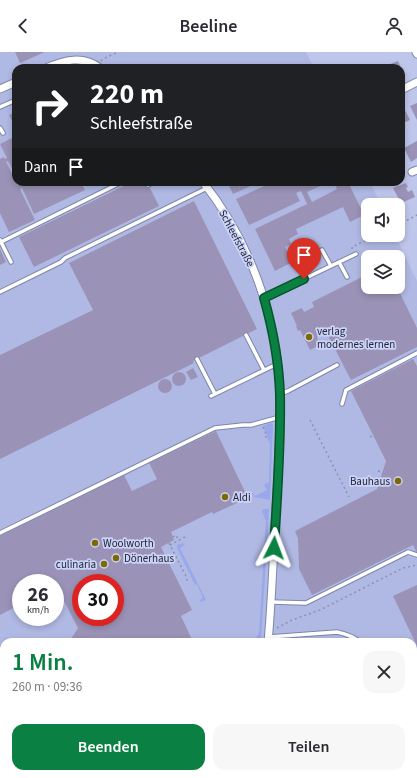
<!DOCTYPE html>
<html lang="de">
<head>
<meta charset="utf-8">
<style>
  body { margin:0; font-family:"Source Sans 3",sans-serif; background:#f7f7f7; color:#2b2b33; height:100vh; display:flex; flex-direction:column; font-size:15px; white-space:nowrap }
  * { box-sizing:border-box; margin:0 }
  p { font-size:13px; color:#7c7c81 }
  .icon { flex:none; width:22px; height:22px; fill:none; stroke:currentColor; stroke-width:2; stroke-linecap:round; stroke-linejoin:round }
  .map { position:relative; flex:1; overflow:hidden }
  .panel { position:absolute; left:0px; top:586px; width:417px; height:140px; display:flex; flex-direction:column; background:#fff; border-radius:12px 12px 0 0; box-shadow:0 2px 6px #0003 }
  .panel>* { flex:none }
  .top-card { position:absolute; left:12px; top:12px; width:393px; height:122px; border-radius:12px; box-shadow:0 2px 6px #0003; background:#202124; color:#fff; overflow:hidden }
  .tools { position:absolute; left:361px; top:146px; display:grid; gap:8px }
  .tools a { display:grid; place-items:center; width:44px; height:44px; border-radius:8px; background:#fff; box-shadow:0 2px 6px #0003; font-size:20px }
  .speed { position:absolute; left:12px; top:522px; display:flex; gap:8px; font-size:20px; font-weight:700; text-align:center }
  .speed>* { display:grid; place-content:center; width:52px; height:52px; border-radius:50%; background:#fff; box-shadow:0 2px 6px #0003; line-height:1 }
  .speed small { font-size:10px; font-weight:400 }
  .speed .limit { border:6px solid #d22; background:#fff; color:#111 }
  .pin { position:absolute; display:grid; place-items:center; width:34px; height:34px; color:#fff; margin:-41px -17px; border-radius:50% 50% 50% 0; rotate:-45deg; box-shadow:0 0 4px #0007 }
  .pin .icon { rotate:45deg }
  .me { position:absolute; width:44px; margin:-22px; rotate:3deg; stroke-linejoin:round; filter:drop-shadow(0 0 3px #0008) }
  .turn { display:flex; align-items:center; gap:14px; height:84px; padding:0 12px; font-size:18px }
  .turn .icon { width:52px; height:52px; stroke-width:2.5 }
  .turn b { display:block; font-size:28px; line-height:34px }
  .then { display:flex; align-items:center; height:38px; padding:0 12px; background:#0003; gap:8px; font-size:15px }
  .round { display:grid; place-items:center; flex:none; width:42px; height:42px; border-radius:12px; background:#f7f7f7 }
  .summary { display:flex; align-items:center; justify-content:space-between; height:68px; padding:0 12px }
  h1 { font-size:24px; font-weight:600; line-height:30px; color:#0b8043 }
  .primary-button { display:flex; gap:8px; margin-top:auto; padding:8px 12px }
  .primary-button a { flex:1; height:46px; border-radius:12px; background:#0b8043; color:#fff; font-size:16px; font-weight:600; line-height:46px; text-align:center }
  .primary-button a+a { background:#f7f7f7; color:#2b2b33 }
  header { display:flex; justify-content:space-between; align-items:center; height:52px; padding:0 12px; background:#fff; font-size:18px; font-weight:600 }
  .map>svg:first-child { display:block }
  .built { fill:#b0b9e4; fill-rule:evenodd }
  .green { fill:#9aa7eb }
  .building { fill:#9b93b7; fill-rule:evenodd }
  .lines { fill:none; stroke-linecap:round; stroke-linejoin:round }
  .service-casing { stroke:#7e86a8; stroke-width:5.5 }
  .minor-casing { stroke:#7e86a8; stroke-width:9 }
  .path { stroke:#8a91ae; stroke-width:1.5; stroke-dasharray:2 3; stroke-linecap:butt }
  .service { stroke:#fff; stroke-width:3.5 }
  .minor { stroke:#fff; stroke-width:7 }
  .route-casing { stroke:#07532c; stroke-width:10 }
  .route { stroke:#0b8043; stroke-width:7 }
  .poi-dot { fill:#7e6901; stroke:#cbd3f8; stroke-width:1.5 }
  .labels { text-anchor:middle; stroke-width:3.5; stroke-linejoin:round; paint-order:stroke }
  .street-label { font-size:11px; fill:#222533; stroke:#cbd3f8 }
  .poi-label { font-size:11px; fill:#222533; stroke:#cbd3f8; text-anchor:start }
</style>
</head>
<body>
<header><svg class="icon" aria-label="back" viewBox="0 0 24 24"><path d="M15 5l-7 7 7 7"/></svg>Beeline<svg class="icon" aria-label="person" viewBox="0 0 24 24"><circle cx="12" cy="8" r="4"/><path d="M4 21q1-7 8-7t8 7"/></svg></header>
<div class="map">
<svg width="417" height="726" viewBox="0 0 417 726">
  <rect width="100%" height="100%" fill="#bec6eb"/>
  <path class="built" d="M 0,0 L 306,0 L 313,14 L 314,14 L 315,16 L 16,16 L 16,130 L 370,130 L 381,153 L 368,153 L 368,183 L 395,183 L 417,229 L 417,726 L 45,726 L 22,722 L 413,722 L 413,590 L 4,590 L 4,719 L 0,718 ZM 368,205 L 398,205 L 398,235 L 368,235 ZM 21,531 L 55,531 L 55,565 L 21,565 ZM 81,531 L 115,531 L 115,565 L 81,565 Z"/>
  <path class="green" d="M 271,371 L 273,372 L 270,448 L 254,445 L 252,441 L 253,441 L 255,444 L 267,438 L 264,433 L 269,430 L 270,392 L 267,386 L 268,385 L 263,374 Z
    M 264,457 L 269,457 L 261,590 L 250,590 L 256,586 L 259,581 L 266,469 L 262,459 Z
    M 183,491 L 185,493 L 180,496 L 206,548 L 201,550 L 200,548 L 203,546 L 197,532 L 195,533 L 177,496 L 177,493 Z"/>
  <path class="building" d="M 15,0 L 45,0 L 20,11 Z
    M 398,9 L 401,16 L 386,16 L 385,14 Z
    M 417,51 L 417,68 L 410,54 Z
    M 404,56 L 410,68 L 401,72 L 401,58 Z
    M 16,60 L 16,124 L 8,109 L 6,110 L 18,133 L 20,132 L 19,130 L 81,130 L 85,138 L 34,162 L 22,136 L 20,137 L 35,168 L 9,180 L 0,161 L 0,107 L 4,105 L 5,107 L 7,106 L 0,92 L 16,84 L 12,77 L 15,75 L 9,63 Z
    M 417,89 L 417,106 L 411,110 L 404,96 Z
    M 132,130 L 147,130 L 159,154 L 34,215 L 19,185 Z
    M 227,130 L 259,130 L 233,142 Z
    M 273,130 L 291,130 L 292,132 L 296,130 L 329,130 L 307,140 L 312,150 L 335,138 L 337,137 L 334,130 L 348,130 L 364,163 L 350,170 L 343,155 L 296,177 L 298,182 L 289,187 L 291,192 L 285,195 L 290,204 L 296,201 L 298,207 L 275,219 L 255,177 L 307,152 L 301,139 L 296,141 L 300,149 L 249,173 L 236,147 Z
    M 406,131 L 408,135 L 406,136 L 408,140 L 412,138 L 415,145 L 401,151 L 393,136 Z
    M 194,149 L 257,277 L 193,309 L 194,311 L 0,407 L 0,303 L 93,258 L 69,211 Z
    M 0,197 L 6,210 L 0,213 Z
    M 368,222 L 368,235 L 397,235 L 417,276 L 417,295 L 351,328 L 326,280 L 317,285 L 320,293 L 310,298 L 300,278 L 298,279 L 296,274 L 297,274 L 291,261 L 302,256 L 304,260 L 314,255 L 312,250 Z
    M 413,307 L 417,314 L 417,501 L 413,493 L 312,543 L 299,517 L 298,487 L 295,479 L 377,437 L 386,409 L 351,339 Z
    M 193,316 L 198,325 L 191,328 L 186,320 Z
    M172 327a7 7 0 1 1 14 0a7 7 0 1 1-14 0Z
    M158 334a7 7 0 1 1 14 0a7 7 0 1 1-14 0Z
    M 216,379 L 248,446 L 213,462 L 212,460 L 171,480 L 174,488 L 161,495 L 192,558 L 181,564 L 193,590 L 69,590 L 78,576 L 62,545 L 55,548 L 55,531 L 21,531 L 21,552 L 0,563 L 0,484 L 124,423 L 132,439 L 157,427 L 149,411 ZM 81,531 L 115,531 L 115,565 L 81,565 Z
    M 417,533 L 417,618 L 413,610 L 413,596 L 417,594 L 393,544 Z
    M 251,722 L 255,723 L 270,722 L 270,726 L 250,726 L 248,724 Z
    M 297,722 L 373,722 L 372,726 L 296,726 Z"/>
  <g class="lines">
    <defs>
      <path id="service" d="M 0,55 L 16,48
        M 0,76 L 3,81
        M 148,133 L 154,130
        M 0,188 L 11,210
        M 1,190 L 122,130
        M 322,198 L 331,214
        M 339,210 L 347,225
        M 0,240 L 61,210 L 65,206 L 207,136
        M 264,246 L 356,202
        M 246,283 L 264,318
        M 197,307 L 215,342
        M 280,342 L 288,339 L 337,313
        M 211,344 L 277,312
        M 342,352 L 346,338 L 417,301
        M 0,481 L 215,376 L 243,373 L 251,373 L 280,365
        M 271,550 L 306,551 L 408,500 L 417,503
        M 269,585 L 337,580 C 346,582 353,584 360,590
        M 413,643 L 417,652
        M 218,726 L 219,722
        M 283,726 L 283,722
        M 390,726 L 391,722"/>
      <path id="minor" d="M 416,0 L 417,2
        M 46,16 C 64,8 83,3 100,16
        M 0,37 L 16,30
        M 401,38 L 417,30
        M 412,120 L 417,118
        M 203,130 C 251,191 277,265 280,342 C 281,381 278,421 276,460 C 273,503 272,547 268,590
        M 0,707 L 4,708
        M 105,722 L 123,723 L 141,722"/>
    </defs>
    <use href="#service" class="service-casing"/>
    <use href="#minor" class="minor-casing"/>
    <path class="path" d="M 101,9 L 103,7 L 118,0
      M 398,173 L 417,163
      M 352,197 L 352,195 L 377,183
      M 310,368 L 349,445
      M 263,375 L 267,384 L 264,386
      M 370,385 L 373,383
      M 378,419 L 382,420
      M 173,485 L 176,483 L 179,489
      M 169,491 L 187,526 L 187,531
      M 170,493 L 185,485
      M 277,576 L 292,568 L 320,558 L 403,516 L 417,513"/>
    <use href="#service" class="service"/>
    <use href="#minor" class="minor"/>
  </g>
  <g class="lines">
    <defs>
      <path id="route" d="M 274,496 C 277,446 281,394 280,343 C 279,310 273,278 264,246 L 304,227"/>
    </defs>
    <use href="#route" class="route-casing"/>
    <use href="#route" class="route"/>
  </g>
  <g class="poi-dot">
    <circle cx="309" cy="285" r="4"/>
    <circle cx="398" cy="429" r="4"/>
    <circle cx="225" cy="445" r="4"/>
    <circle cx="95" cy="491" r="4"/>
    <circle cx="116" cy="506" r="4"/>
    <circle cx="104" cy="512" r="4"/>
  </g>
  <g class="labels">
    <g class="street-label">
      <text transform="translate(237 186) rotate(62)" y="4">Schleefstraße</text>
    </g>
    <g class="poi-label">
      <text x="317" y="283">verlag<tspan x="317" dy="13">modernes lernen</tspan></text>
      <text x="390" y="433" text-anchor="end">Bauhaus</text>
      <text x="233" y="449">Aldi</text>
      <text x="103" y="495">Woolworth</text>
      <text x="124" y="510">Dönerhaus</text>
      <text x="96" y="516" text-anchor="end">culinaria</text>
    </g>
  </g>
</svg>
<div class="tools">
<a><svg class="icon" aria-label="sound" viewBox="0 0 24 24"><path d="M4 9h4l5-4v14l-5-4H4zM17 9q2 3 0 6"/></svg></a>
<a><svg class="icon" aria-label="layers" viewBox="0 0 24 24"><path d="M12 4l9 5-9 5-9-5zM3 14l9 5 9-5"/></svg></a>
</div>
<div class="speed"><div>26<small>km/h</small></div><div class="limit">30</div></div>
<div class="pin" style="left:304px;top:227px;background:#d93025"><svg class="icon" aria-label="arrive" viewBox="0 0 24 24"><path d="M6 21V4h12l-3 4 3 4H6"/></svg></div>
<svg class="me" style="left:274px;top:496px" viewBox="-20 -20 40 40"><path d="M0-17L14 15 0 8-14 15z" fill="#0b8043" stroke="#fff" stroke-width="4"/></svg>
<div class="top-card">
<div class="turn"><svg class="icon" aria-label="right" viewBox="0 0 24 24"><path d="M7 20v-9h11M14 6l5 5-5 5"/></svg><div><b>220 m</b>Schleefstraße</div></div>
<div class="then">Dann<svg class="icon" aria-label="arrive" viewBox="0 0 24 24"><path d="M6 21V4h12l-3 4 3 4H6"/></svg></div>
</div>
<section class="panel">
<div class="summary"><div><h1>1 Min.</h1><p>260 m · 09:36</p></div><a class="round"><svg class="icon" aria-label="close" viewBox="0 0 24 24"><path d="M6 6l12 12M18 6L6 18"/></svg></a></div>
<div class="primary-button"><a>Beenden</a><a>Teilen</a></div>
</section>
</div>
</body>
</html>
